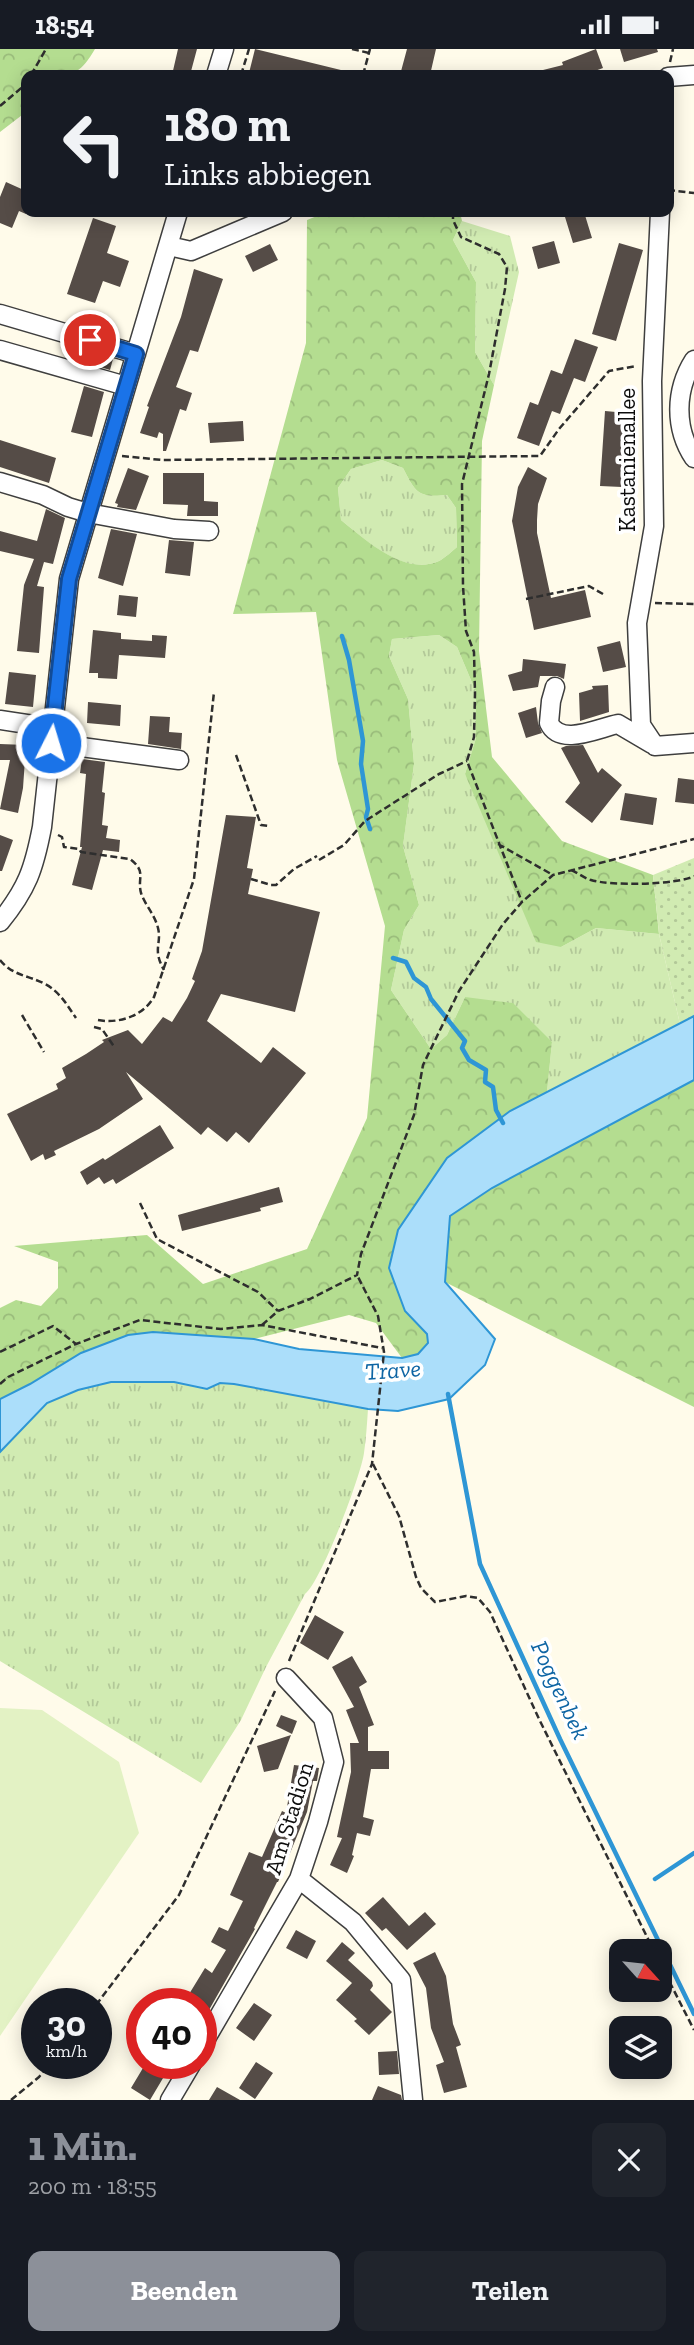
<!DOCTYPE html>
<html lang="de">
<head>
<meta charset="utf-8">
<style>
  body { margin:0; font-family:"Zilla Slab",serif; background:#20242c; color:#f1f3f6; height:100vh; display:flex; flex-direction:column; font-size:26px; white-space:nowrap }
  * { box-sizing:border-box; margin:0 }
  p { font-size:23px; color:#9ea1a6 }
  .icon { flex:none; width:38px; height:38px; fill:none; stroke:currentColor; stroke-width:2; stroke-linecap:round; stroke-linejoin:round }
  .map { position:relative; height:2051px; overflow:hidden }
  .drawer { display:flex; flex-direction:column; background:#171b24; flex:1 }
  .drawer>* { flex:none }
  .hud { position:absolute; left:21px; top:21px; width:653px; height:147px; border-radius:14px; box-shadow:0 4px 18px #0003; background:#171b24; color:#f1f3f6; overflow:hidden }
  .needle { width:46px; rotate:117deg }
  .tools { position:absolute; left:609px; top:1890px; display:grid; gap:14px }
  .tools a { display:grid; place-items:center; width:63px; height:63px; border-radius:14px; background:#171b24; box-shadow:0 4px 18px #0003; font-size:35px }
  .speed { position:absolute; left:21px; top:1939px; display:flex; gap:14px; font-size:35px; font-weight:700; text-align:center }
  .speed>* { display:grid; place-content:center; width:91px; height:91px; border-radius:50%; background:#171b24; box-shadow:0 4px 18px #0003; line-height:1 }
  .speed small { font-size:18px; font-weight:400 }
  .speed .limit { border:10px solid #d22; background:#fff; color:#111 }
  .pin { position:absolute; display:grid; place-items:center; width:60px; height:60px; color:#fff; margin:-30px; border:4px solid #fff; border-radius:50%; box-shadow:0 2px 7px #0007 }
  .me { position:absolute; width:77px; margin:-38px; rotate:5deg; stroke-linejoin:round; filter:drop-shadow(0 0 5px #0008) }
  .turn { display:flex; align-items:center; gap:24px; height:147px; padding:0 28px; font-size:32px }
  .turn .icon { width:91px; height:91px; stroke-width:2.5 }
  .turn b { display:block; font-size:49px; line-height:60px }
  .round { display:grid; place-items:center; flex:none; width:74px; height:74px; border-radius:14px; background:#20242c }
  .overview { display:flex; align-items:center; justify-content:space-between; height:119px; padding:0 28px }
  h1 { font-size:42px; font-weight:700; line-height:52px; color:#8c9099 }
  .cta { display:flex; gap:14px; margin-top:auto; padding:14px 28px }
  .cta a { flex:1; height:80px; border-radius:14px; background:#8c9099; color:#fff; font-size:28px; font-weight:700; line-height:80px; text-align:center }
  .cta a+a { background:#20242c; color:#f1f3f6 }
  .status { display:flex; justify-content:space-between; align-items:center; height:49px; padding:0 35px; background:#171b24; direction:ltr }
  .status svg { height:19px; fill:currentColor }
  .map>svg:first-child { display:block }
  .grass { fill:url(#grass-tufts) }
  .forest { fill:url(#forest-crowns); fill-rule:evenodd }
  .garden { fill:url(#garden-dots) }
  .pitch { fill:#e3f2c4 }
  .water { fill:#abdefa; stroke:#2e96d5; stroke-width:2 }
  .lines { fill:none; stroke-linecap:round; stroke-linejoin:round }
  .stream { stroke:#2e96d5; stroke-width:4.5 }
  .building { fill:#554c47 }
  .minor-casing { stroke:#3f3f3f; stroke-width:21 }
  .path { stroke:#2e2e2e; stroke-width:2.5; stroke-dasharray:7 3.5; stroke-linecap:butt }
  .minor { stroke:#fff; stroke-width:18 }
  .route-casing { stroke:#114b97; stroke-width:18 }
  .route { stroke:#1a73e8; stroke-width:12 }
  .labels { text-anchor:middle; stroke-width:7; stroke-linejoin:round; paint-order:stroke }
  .street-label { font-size:23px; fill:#0c0c0c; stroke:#fff }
  .water-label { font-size:24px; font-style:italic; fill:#0e65a4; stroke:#fff }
</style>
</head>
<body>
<div class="status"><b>18:54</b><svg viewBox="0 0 49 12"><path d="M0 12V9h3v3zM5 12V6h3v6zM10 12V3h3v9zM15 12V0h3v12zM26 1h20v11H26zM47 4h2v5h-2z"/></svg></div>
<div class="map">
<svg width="694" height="2051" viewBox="0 0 694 2051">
  <defs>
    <pattern id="grass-tufts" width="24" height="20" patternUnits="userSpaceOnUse" patternTransform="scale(1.75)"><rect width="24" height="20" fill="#d1ebb2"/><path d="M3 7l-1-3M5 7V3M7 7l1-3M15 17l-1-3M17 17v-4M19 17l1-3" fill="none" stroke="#b2c898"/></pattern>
    <pattern id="forest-crowns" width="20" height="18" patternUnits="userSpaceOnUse" patternTransform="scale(1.75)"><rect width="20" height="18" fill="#b4dd90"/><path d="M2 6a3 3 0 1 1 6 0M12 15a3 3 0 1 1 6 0" fill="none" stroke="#9abc7b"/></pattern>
    <pattern id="garden-dots" width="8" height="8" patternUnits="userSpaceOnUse" patternTransform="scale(1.75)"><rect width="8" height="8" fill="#d1ebb2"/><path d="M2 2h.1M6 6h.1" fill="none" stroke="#b2c898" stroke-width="1.8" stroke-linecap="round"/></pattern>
  </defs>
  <rect width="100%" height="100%" fill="#fffbea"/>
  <path class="grass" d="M 462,172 L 510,187 L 519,223 L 494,336 L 475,303 L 476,233 L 453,191 Z
    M 382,411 L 403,419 C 416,444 418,449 447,446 L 456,459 L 457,498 C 452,502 445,509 439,512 C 403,527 367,492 341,471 L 338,439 L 351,420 Z
    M 439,586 L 457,598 L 476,643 L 476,689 L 465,725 L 561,898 L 596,879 L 659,885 L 680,975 L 547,1043 L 552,993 L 465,948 L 447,986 L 431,1000 L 391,941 L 404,881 L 419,856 L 403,797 L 414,715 L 408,650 L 389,607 L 392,590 Z
    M 111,1333 L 174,1333 L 207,1340 L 220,1334 L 234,1335 L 368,1360 C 367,1375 366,1390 364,1404 C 361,1427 321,1533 305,1545 L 266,1618 L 241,1671 L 201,1734 L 0,1612 L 0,1403 L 47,1354 L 78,1341 Z"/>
  <path class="forest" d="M 0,0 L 95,0 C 75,35 63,26 26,26 L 26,63 L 0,83 Z
    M 327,163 L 460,163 L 462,172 L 453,191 L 476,233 L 475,303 L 494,336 L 482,392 L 479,602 L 492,708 L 562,792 L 653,826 L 659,885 L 596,879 L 561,898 L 536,893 L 465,725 L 476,689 L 476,643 L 457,598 L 439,586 L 392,590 L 389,607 L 408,650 L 414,715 L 403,797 L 419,856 L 404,881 L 391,941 L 431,1000 L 447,986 L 465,948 L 513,954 L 552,993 L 547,1043 L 447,1109 L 405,1262 L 427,1285 L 428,1294 L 418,1305 L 402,1309 L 376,1274 L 349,1266 L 254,1290 L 153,1283 L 128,1286 L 0,1350 L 0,1259 L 16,1251 L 41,1257 L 58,1239 L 58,1213 L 14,1197 L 147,1186 L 203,1235 L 307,1200 L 367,1069 L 385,877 L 337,711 L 316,563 L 233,565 L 306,294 L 307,171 ZM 382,411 L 403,419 C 416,444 418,449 447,446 L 456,459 L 457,498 C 452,502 445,509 439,512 C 404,527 367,492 341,471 L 338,439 L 351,420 Z
    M 694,1031 L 694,1358 L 445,1233 L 450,1167 L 492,1139 Z"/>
  <path class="garden" d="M 694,809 L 694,967 L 680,975 L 659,885 L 653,826 Z"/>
  <path class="pitch" d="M 0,1659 L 42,1661 L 119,1713 L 139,1784 L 0,1987 Z"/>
  <path class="water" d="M 694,967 L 694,1031 L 492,1139 L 450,1167 L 445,1233 L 495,1290 L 485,1316 L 449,1350 L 398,1362 L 368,1360 L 234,1335 L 220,1334 L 207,1340 L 174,1333 L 111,1333 L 78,1341 L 47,1354 L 0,1403 L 0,1350 L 30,1335 L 81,1304 L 128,1286 L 153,1283 L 254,1290 L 299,1300 L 402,1309 L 418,1305 L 428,1294 L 427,1285 L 405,1262 L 389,1219 L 398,1181 L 447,1109 L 510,1062 Z"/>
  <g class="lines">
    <path class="stream" d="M 342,587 L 349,611 L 363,692 L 361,715 L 368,760 L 366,768 L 370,780
      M 393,909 L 406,913 L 414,929 L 426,938 L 431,950 L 465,992 L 462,999 L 469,1011 L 486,1021 L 485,1033 L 493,1038 L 496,1061 L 503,1074
      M 448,1345 L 480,1515 L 560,1690 L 694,1965
      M 655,1830 L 694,1804"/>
  </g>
  <path class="building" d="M 178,0 L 197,0 L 190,26 L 172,26 Z
    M 255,0 L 345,22 L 344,26 L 258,26 L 249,24 Z
    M 407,0 L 436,0 L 430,26 L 400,26 Z
    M 596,0 L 603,19 L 584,26 L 539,26 L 539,22 L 563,16 L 562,13 Z
    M 620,0 L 657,0 L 658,3 L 624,13 Z
    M 6,133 L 26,142 L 26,165 L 19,162 L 12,179 L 0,174 L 0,148 Z
    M 584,163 L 592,189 L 573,194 L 565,168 Z
    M 93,169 L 116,177 L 107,204 L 129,212 L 120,238 L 103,232 L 95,254 L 67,245 Z
    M 554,192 L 560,214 L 538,220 L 532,198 Z
    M 619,194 L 643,201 L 616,292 L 592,285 Z
    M 270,195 L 278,211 L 253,223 L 245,207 Z
    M 194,220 L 223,230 L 198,303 L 190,301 L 176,338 L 192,344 L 186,362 L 180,360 L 166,402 L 163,402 L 163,385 L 159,383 L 157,389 L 140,384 L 149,358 L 147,357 L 181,268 Z
    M 575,290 L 598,298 L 585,333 L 574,329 L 560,365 L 552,362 L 539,397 L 517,389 L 530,353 L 538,356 L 551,321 L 562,325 Z
    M 93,304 L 113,310 L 110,321 L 91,315 Z
    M 84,337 L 104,343 L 92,388 L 71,383 Z
    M 605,362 L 627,364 L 622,438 L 600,437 Z
    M 243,372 L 244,392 L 210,394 L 208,374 Z
    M 0,391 L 56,409 L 49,434 L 0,418 Z
    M 528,418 L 547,429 L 538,455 L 537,471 L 537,484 L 551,549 L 585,541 L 591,568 L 534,581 L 512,472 L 518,438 Z
    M 128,419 L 149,427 L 136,461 L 117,458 L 118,455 L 115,454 Z
    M 163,424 L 204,424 L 204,452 L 218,453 L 218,467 L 187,467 L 188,456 L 163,455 Z
    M 46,460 L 65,469 L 53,515 L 44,513 L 37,537 L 44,538 L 39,604 L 17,602 L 24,536 L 34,510 L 0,502 L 0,482 L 37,492 Z
    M 111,480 L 137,485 L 123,537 L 98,529 Z
    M 169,491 L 194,493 L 190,527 L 165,524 Z
    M 119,546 L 138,548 L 136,568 L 117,566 Z
    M 93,581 L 121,584 L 121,590 L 152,592 L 152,586 L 167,587 L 165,609 L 119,606 L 117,630 L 98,629 L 98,624 L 89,624 Z
    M 620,592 L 626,618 L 603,623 L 597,598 Z
    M 523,610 L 566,615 L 564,630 L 557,627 L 540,627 L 538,638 L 513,642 L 508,626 L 522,622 Z
    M 9,623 L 36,626 L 33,658 L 5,655 Z
    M 608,636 L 609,663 L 580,672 L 579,644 L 593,640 L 592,637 Z
    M 88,653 L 121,656 L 120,677 L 87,674 Z
    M 536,658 L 538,674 L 542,684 L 526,689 L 518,664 Z
    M 150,667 L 170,668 L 169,683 L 182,684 L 181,700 L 148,695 Z
    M 0,695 L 26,696 L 23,739 L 18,764 L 0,760 L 10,711 L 0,711 Z
    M 583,696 L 598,724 L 602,719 L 622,736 L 592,774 L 565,753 L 580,734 L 561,699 L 566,697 Z
    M 82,710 L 105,713 L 102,743 L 105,744 L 102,776 L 108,777 L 106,789 L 120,791 L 119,803 L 103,801 L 92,841 L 72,836 L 82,798 L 80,798 L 86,725 L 80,724 Z
    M 678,729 L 694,731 L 694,755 L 675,753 Z
    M 625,744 L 657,749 L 653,776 L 620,771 Z
    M 226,766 L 256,768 L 247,819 L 253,820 L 248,845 L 320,863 L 295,963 L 221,945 L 207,972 L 261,1014 L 273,998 L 306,1024 L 249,1094 L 236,1083 L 227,1093 L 208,1078 L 201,1086 L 126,1023 L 143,1050 L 99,1080 L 54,1102 L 56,1106 L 45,1111 L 43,1105 L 31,1112 L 7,1065 L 58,1040 L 56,1035 L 66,1029 L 62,1019 L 86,1005 L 104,993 L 102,991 L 128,981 L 142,995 L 163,968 L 172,973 L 187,949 L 195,932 L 192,930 L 202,902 Z
    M 0,786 L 13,791 L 2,822 L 0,822 Z
    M 160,1076 L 174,1099 L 116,1135 L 113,1130 L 104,1135 L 99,1128 L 87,1136 L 80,1123 L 103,1109 L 105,1111 Z
    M 279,1138 L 283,1153 L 260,1159 L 261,1162 L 182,1182 L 178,1166 Z
    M 315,1566 L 344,1583 L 328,1611 L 300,1594 Z
    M 352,1607 L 367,1633 L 359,1638 L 374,1676 L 368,1678 L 368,1702 L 389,1702 L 389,1720 L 371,1720 L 363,1768 L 374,1771 L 370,1787 L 357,1784 L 352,1806 L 354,1807 L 347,1824 L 330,1816 L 342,1789 L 337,1788 L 351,1723 L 350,1694 L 359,1694 L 346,1661 L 354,1658 L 332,1618 Z
    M 281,1666 L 297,1672 L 292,1685 L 276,1677 Z
    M 291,1686 L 278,1720 L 264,1723 L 257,1697 Z
    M 294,1716 L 319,1719 L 317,1732 L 313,1732 L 307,1763 L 278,1833 L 277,1833 L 254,1879 L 255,1880 L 201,1975 L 201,1955 L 183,1955 L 205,1919 L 212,1924 L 226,1901 L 211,1893 L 219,1878 L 228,1882 L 243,1852 L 230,1846 L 249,1803 L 262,1808 L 282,1762 L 286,1764 Z
    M 383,1848 L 409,1877 L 425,1863 L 436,1875 L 407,1901 L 386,1879 L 382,1882 L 365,1864 Z
    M 296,1881 L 316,1892 L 307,1910 L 286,1899 Z
    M 342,1893 L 355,1904 L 348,1911 L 372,1933 L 373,1937 L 370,1941 L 392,1963 L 369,1986 L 354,1972 L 357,1970 L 336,1951 L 352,1934 L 326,1912 Z
    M 435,1903 L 446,1927 L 453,1975 L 461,1996 L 456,1998 L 467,2038 L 444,2044 L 436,2016 L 444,2013 L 431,1979 L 426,1939 L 413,1914 Z
    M 254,1954 L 272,1966 L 254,1992 L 236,1979 Z
    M 397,2002 L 399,2025 L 379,2026 L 378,2003 Z
    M 256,2013 L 273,2024 L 255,2050 L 239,2039 Z
    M 146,2014 L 172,2014 L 150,2051 L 131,2039 Z
    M 378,2037 L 401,2046 L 402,2051 L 372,2051 Z
    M 217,2038 L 240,2051 L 209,2051 Z"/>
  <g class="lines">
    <defs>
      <path id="minor" d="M 216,26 L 224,0
        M 668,28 L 694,26
        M 169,197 L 191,202 L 283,163
        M 0,265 L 136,305
        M 0,301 L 126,337
        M 694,311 C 675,341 674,379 694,409
        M 0,433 L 43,446 L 68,458 L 88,464 L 174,480 L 209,482
        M 555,638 L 551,652 L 549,674 C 560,698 598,679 618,675 L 652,695
        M 0,671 L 53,679
        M 51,694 L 179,711
        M 655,697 L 641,676 L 637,574 L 654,477 L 652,332 L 660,163
        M 655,697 L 694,694
        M 0,873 C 27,840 34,820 42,778 L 69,530 L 178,163
        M 299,1830 L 353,1873 L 401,1931 L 413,2051
        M 201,1998 L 299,1830 L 318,1773 L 334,1713 L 323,1669 L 286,1629
        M 170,2051 L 192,2014"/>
    </defs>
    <use href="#minor" class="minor-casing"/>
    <path class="path" d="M 352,0 L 369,4
      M 670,13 L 673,0
      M 31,26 L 46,0
      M 241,26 L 249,0
      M 363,26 L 370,0
      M 0,57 L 26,35
      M 668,141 L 694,144
      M 453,163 L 453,171 L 461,188 L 499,205 L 507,218 L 505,240 L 489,325 L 462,435 L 463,537 L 466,582 L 474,603 L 475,644 L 474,688 L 467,712 L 522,853
      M 122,407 L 162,411 L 540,407 L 559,380 L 609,322 L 636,317
      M 526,550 L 589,537 L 603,545
      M 655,554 L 694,555
      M 236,706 L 261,776 L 270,777
      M 58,786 L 62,788 L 64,798 L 79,800 L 81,803 L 130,810 C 147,823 137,828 141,844 C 145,856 155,866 158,879 C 162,895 152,900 164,921
      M 498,795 L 553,826
      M 319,811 L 344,796 L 365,772 L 439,725 L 467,712
      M 571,821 C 578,824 584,829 591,831 C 610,837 677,836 694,827
      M 251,830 L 271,836 L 276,836 L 294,820 L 317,807
      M 0,911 C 13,927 28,926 45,935 C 60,943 67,956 76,969
      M 22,966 L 44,1003
      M 98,971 C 119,975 143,967 154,948 L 194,830 L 214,643
      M 94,978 L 102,980 L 115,999
      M 140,1154 L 157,1190 L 258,1243 L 278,1262
      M 262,1276 L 278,1262 L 310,1250 L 357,1226 L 361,1205 L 414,1066 L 423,1016 L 459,942 L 503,875 L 522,853 L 553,826 L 694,790
      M 0,1303 L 53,1277 L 76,1295
      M 0,1335 L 8,1328 L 76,1295 L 140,1271 L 221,1280 L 262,1276 L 382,1299
      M 373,1415 L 399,1467 L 416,1528 L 421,1539 L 435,1553 L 466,1547 L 478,1549 L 490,1563 L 539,1670 L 654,1902
      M 289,1612 L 372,1415 L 384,1303 L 378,1267 L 357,1226
      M 660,1914 L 694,1981
      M 96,1956 L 179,1846 L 275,1642
      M 11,2051 L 39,2028 L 50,2014"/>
    <use href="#minor" class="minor"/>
  </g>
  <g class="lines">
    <defs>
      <path id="route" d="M 51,694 L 69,530 L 136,305 L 90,291"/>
    </defs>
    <use href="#route" class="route-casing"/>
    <use href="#route" class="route"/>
  </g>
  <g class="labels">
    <g class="street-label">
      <text transform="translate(627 411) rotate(-90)" y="8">Kastanienallee</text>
      <text transform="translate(289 1769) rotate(-73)" y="8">Am Stadion</text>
    </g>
    <g class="water-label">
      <text transform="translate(393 1321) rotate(-4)" y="8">Trave</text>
      <text transform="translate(560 1641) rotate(65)" y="8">Poggenbek</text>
    </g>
  </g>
</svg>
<div class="tools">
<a><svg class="needle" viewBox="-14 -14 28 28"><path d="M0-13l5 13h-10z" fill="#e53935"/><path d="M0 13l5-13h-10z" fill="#9ea1a6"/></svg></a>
<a><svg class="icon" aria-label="layers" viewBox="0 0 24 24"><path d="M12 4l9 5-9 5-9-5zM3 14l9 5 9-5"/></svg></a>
</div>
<div class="speed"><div>30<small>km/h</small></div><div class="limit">40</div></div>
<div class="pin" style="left:90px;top:291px;background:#d93025"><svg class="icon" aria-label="arrive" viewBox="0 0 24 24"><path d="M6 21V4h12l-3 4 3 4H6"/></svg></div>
<svg class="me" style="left:51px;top:694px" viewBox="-20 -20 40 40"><circle r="17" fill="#1a73e8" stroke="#fff" stroke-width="3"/><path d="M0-11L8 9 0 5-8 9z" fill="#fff"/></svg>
<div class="hud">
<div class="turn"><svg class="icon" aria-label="left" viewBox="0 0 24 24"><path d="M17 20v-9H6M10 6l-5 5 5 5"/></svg><div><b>180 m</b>Links abbiegen</div></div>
</div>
</div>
<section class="drawer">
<div class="overview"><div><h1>1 Min.</h1><p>200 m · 18:55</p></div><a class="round"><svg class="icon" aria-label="close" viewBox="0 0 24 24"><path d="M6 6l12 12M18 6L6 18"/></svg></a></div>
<div class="cta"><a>Beenden</a><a>Teilen</a></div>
</section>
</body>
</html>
